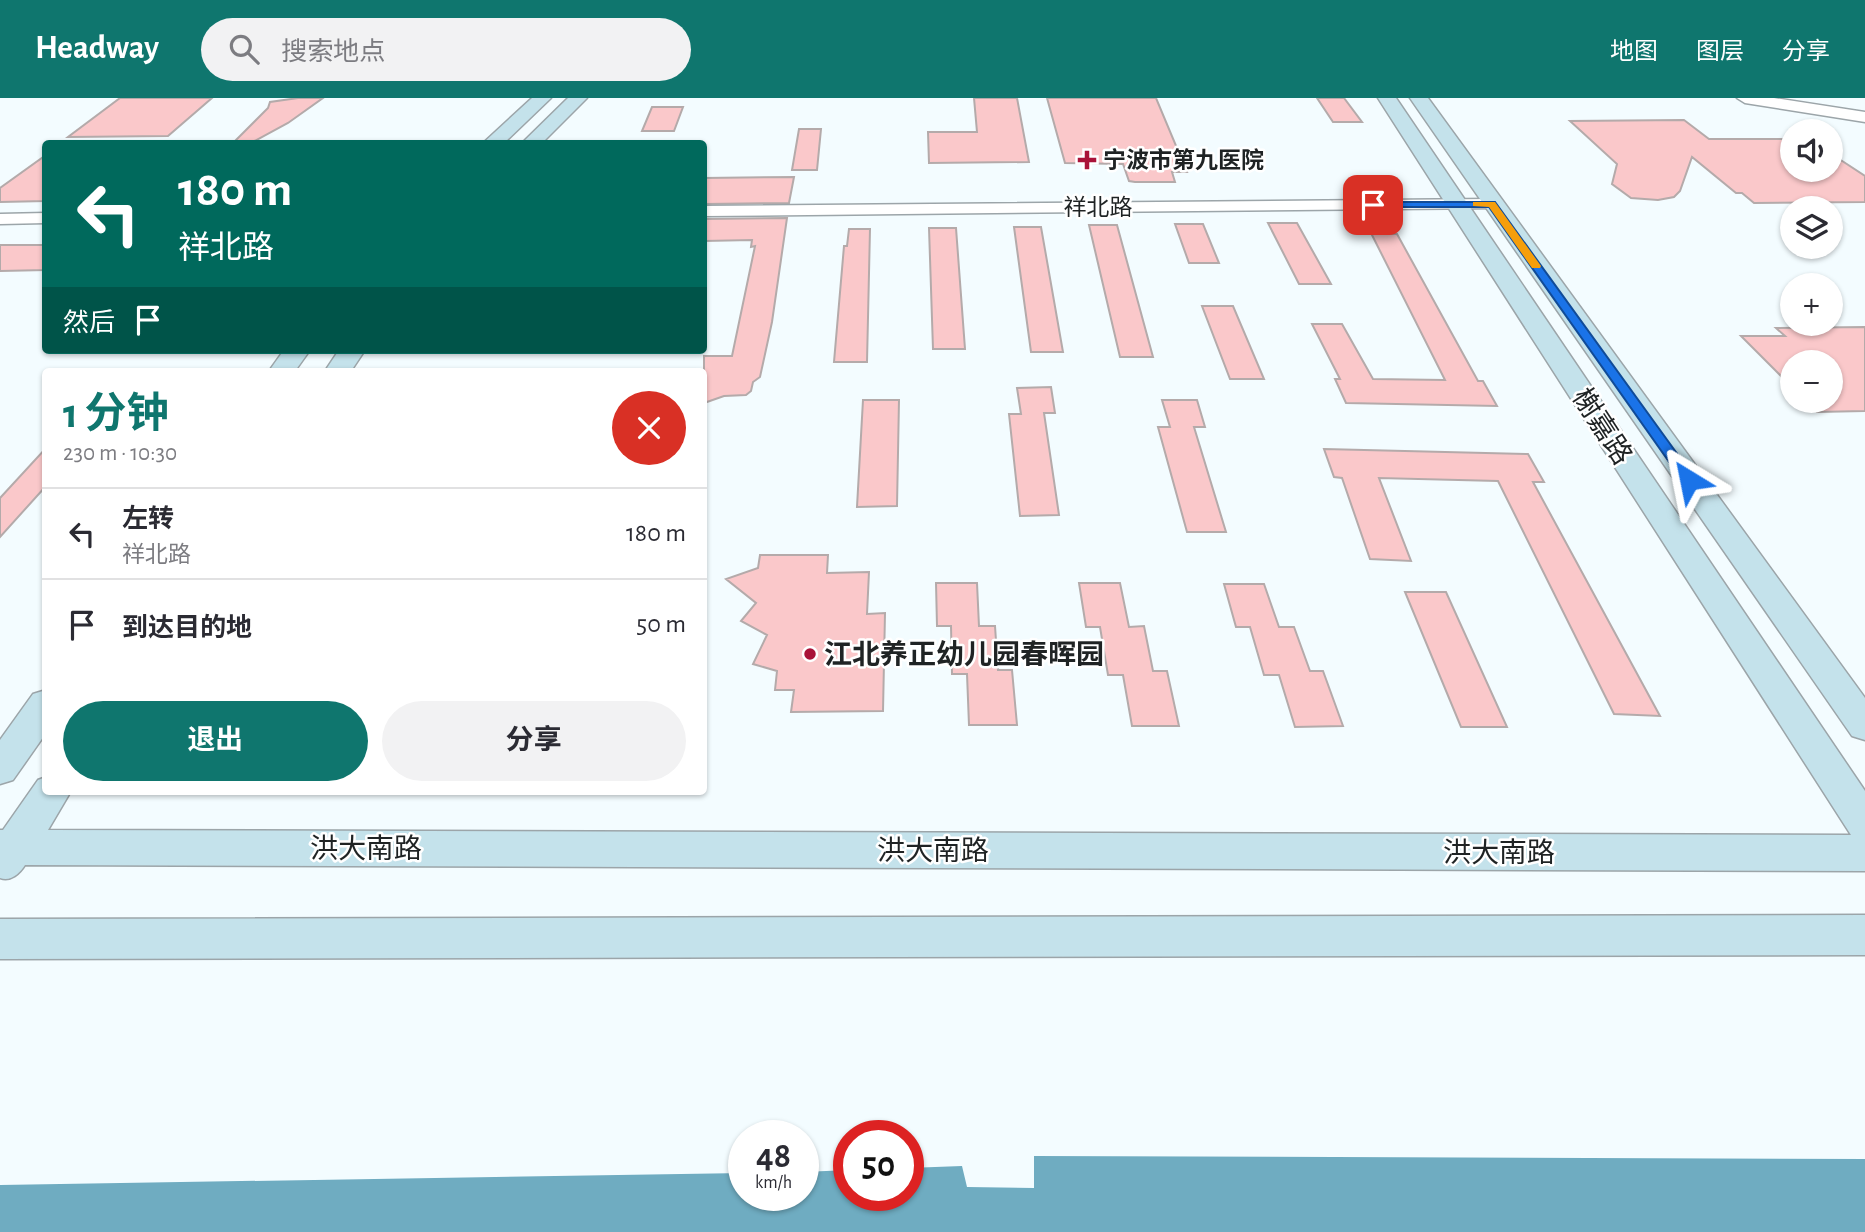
<!DOCTYPE html>
<html lang="zh">
<head>
<meta charset="utf-8">
<style>
  body { margin:0; font-family:"Alegreya Sans","Noto Sans SC",sans-serif; background:#f2f2f3; color:#2b2b33; height:100vh; display:flex; flex-direction:column; font-size:26px; white-space:nowrap }
  * { box-sizing:border-box; margin:0 }
  p { font-size:23px; color:#7c7c81 }
  .icon { flex:none; width:38px; height:38px; fill:none; stroke:currentColor; stroke-width:2; stroke-linecap:round; stroke-linejoin:round }
  .map { position:relative; flex:1; overflow:hidden }
  .details { position:absolute; left:42px; top:270px; width:665px; height:427px; display:flex; flex-direction:column; background:#fff; border-radius:7px; box-shadow:0 2px 5px #0004 }
  .details>* { flex:none }
  .top-card { position:absolute; left:42px; top:42px; width:665px; height:214px; border-radius:7px; box-shadow:0 2px 5px #0004; background:#00695c; color:#fff; overflow:hidden }
  .fabs { position:absolute; left:1780px; top:21px; display:grid; gap:14px }
  .fabs a { display:grid; place-items:center; width:63px; height:63px; border-radius:50%; background:#fff; box-shadow:0 2px 5px #0004; font-size:35px }
  .speed { position:absolute; left:728px; top:1022px; display:flex; gap:14px; font-size:35px; font-weight:700; text-align:center }
  .speed>* { display:grid; place-content:center; width:91px; height:91px; border-radius:50%; background:#fff; box-shadow:0 2px 5px #0004; line-height:1 }
  .speed small { font-size:18px; font-weight:400 }
  .speed .limit { border:10px solid #d22; background:#fff; color:#111 }
  .pin { position:absolute; display:grid; place-items:center; width:60px; height:60px; color:#fff; margin:-30px; border-radius:14px; box-shadow:0 4px 10px #0006 }
  .me { position:absolute; width:77px; margin:-38px; rotate:325deg; stroke-linejoin:round; filter:drop-shadow(0 0 5px #0008) }
  .turn { display:flex; align-items:center; gap:24px; height:147px; padding:0 21px; font-size:32px }
  .turn .icon { width:91px; height:91px; stroke-width:2.5 }
  .turn b { display:block; font-size:49px; line-height:60px }
  .then { display:flex; align-items:center; height:66px; padding:0 21px; background:#0003; gap:14px; font-size:26px }
  .round { display:grid; place-items:center; flex:none; width:74px; height:74px; border-radius:37px; background:#f2f2f3 }
  .head { display:flex; align-items:center; justify-content:space-between; height:119px; padding:0 21px }
  h1 { font-size:42px; font-weight:700; line-height:52px; color:#0f766e }
  .action { display:flex; gap:14px; margin-top:auto; padding:14px 21px }
  .action a { flex:1; height:80px; border-radius:42px; background:#0f766e; color:#fff; font-size:28px; font-weight:700; line-height:80px; text-align:center }
  .action a+a { background:#f2f2f3; color:#2b2b33 }
  ul { padding:0; list-style:none }
  li { display:flex; align-items:center; gap:21px; height:91px; padding:0 21px; border-top:2px solid #e1e1e2 }
  li div { flex:1 }
  li b { display:block; font-size:26px }
  li em { font-style:normal }
  header { display:flex; align-items:center; gap:42px; box-sizing:border-box; height:98px; padding:0 35px; background:#0f766e; color:#fff }
  header strong { font-size:33px }
  nav { display:flex; gap:38px; margin-inline-start:auto; font-size:24px }
  .search { width:490px; height:63px; background:#f2f2f3; display:flex; align-items:center; gap:18px; box-sizing:border-box; padding:0 24px; border-radius:38px; color:#7c7c81; font-size:26px }
  .map>svg:first-child { display:block }
  .water { fill:#6facc1 }
  .building { fill:#fac8ca; stroke:#b4aaaa; stroke-width:2 }
  .lines { fill:none; stroke-linecap:round; stroke-linejoin:round }
  .tertiary-casing { stroke:#9ca5a9; stroke-width:3 }
  .secondary-casing { stroke:#9ca5a9; stroke-width:3 }
  .tertiary { fill:#fff; fill-rule:evenodd }
  .secondary { fill:#c4e2eb; fill-rule:evenodd }
  .route { fill:#1a73e8; stroke:#114b97; stroke-width:2 }
  .slow { fill:#f59e0b }
  .poi-dot { fill:#a91238; stroke:#fff; stroke-width:2.5 }
  .labels { text-anchor:middle; stroke-width:5; stroke-linejoin:round; paint-order:stroke }
  .far-poi-label { font-size:23px; font-weight:bold; fill:#1f2324; stroke:#fff; text-anchor:start }
  .far-street-label { font-size:23px; fill:#1f2324; stroke:#fff }
  .street-label { font-size:28px; fill:#1f2324; stroke:#fff }
  .poi-label { font-size:28px; font-weight:bold; fill:#1f2324; stroke:#fff; text-anchor:start }
</style>
</head>
<body>
<header>
<strong>Headway</strong>
<div class="search"><svg class="icon" aria-label="search" viewBox="0 0 24 24"><circle cx="10" cy="10" r="6"/><path d="M15 15l6 6"/></svg>搜索地点</div>
<nav><a>地图</a><a>图层</a><a>分享</a></nav>
</header>
<div class="map">
<svg width="1865" height="1134" viewBox="0 0 1865 1134">
  <rect width="100%" height="100%" fill="#f3fcff"/>
  <path class="water" d="M 1034,1058 L 1865,1061 L 1865,1134 L 0,1134 L 0,1087 L 744,1075 L 744,1097 L 803,1097 L 803,1074 L 849,1072 L 849,1097 L 908,1097 L 908,1070 L 962,1068 L 967,1089 L 1034,1090 Z"/>
  <path class="building" d="M 120,0 L 212,0 L 168,38 L 68,39 Z
    M 298,0 L 323,0 L 288,25 L 249,46 L 232,46 L 268,10 L 270,4 Z
    M 974,0 L 1017,0 L 1029,64 L 929,65 L 928,34 L 977,34 Z
    M 1047,0 L 1156,0 L 1187,74 L 1172,74 L 1175,84 L 1135,84 L 1129,83 L 1123,66 L 1065,65 Z
    M 1317,0 L 1344,0 L 1362,24 L 1333,24 Z
    M 652,9 L 683,9 L 674,33 L 642,33 Z
    M 1684,22 L 1709,41 L 1792,41 L 1792,72 L 1830,72 L 1830,55 L 1865,78 L 1865,104 L 1754,105 L 1742,95 L 1736,95 L 1692,59 L 1680,93 L 1674,99 L 1658,102 L 1631,100 L 1612,86 L 1617,66 L 1570,23 Z
    M 799,31 L 821,31 L 817,72 L 792,72 Z
    M 46,57 L 46,103 L 0,104 L 0,90 Z
    M 794,79 L 789,105 L 704,106 L 704,80 Z
    M 704,121 L 787,120 L 772,224 L 760,279 L 753,284 L 751,293 L 746,297 L 724,298 L 704,305 L 704,258 L 732,258 L 755,148 L 751,149 L 752,142 L 704,143 Z
    M 1268,125 L 1297,125 L 1331,186 L 1299,186 Z
    M 1175,126 L 1203,126 L 1219,165 L 1189,165 Z
    M 1089,127 L 1117,127 L 1153,259 L 1120,259 Z
    M 1014,129 L 1041,129 L 1063,254 L 1031,254 Z
    M 929,130 L 956,130 L 965,251 L 933,251 Z
    M 849,131 L 870,131 L 867,264 L 834,264 L 844,148 L 847,148 Z
    M 1371,135 L 1397,136 L 1478,283 L 1483,283 L 1497,308 L 1346,305 L 1335,281 L 1340,281 L 1312,226 L 1342,226 L 1373,281 L 1445,282 Z
    M 0,147 L 46,147 L 46,172 L 0,173 Z
    M 1202,208 L 1233,208 L 1264,281 L 1230,281 Z
    M 1865,229 L 1865,313 L 1817,314 L 1806,303 L 1830,303 L 1830,264 L 1792,264 L 1792,289 L 1741,238 L 1785,238 L 1776,230 Z
    M 1051,289 L 1055,315 L 1044,315 L 1059,417 L 1020,418 L 1009,316 L 1021,316 L 1017,290 Z
    M 863,302 L 899,302 L 897,408 L 857,409 Z
    M 1162,302 L 1197,302 L 1205,329 L 1194,329 L 1226,434 L 1187,434 L 1158,329 L 1170,329 Z
    M 46,350 L 46,388 L 0,439 L 0,400 Z
    M 1324,351 L 1528,356 L 1544,384 L 1533,384 L 1660,618 L 1614,616 L 1498,383 L 1379,380 L 1411,463 L 1370,461 L 1342,380 L 1334,379 Z
    M 760,457 L 828,457 L 827,475 L 869,474 L 867,516 L 885,515 L 883,613 L 791,614 L 794,592 L 775,592 L 777,573 L 753,566 L 767,537 L 741,523 L 756,505 L 726,481 L 758,470 Z
    M 936,485 L 977,485 L 979,528 L 995,528 L 998,572 L 1012,572 L 1017,627 L 969,627 L 967,576 L 952,576 L 951,528 L 937,528 Z
    M 1079,485 L 1120,485 L 1129,529 L 1144,528 L 1153,573 L 1167,573 L 1179,628 L 1132,628 L 1123,577 L 1108,577 L 1100,529 L 1086,529 Z
    M 1224,486 L 1264,486 L 1279,529 L 1294,529 L 1310,573 L 1323,573 L 1343,628 L 1295,629 L 1279,577 L 1264,577 L 1250,529 L 1236,529 Z
    M 1405,494 L 1446,494 L 1507,629 L 1461,629 Z"/>
  <g class="lines">
    <defs>
      <path id="tertiary" d="M 1737,0 L 1774,0 L 1865,14 L 1865,24 L 1745,5 Z
        M 1492,101 L 1498,102 L 1501,106 L 1498,110 L 704,118 L 704,108 Z
        M 46,115 L 46,125 L 0,126 L 0,116 Z"/>
      <path id="secondary" d="M 532,0 L 551,0 L 503,46 L 482,46 Z
        M 568,0 L 587,0 L 541,46 L 521,46 Z
        M 1378,0 L 1396,0 L 1865,693 L 1865,773 L 25,767 C 20,775 11,784 0,780 L 0,732 L 3,732 L 38,682 L 46,679 L 46,693 L 71,693 L 48,732 L 1851,737 Z
        M 1410,0 L 1428,0 L 1865,600 L 1865,642 L 1852,638 Z
        M 284,252 L 310,252 L 295,273 L 269,273 Z
        M 339,252 L 365,252 L 351,273 L 325,273 Z
        M 46,592 L 46,635 L 13,682 L 0,686 L 0,642 L 33,596 Z
        M 1865,817 L 1865,857 L 0,861 L 0,821 Z"/>
    </defs>
    <use href="#tertiary" class="tertiary-casing"/>
    <use href="#secondary" class="secondary-casing"/>
    <use href="#tertiary" class="tertiary"/>
    <use href="#secondary" class="secondary"/>
  </g>
  <path class="route" d="M 1373,104 L 1495,104 L 1694,379 L 1694,385 L 1684,385 L 1489,109 L 1370,109 L 1370,105 Z"/>
  <path class="slow" d="M 1473,104 L 1495,104 L 1541,168 L 1540,170 L 1532,170 L 1489,109 L 1473,108 Z"/>
  <g class="poi-dot">
    <path d="M1083.5 51.5h7v7h7v7h-7v7h-7v-7h-7v-7h7z"/>
    <circle cx="810" cy="556" r="7"/>
  </g>
  <g class="labels">
    <g class="far-poi-label">
      <text x="1103" y="70">宁波市第九医院</text>
    </g>
    <g class="far-street-label">
      <text x="1098" y="117">祥北路</text>
    </g>
    <g class="street-label">
      <text transform="translate(1603 328) rotate(57)" y="10">榭嘉路</text>
      <text x="366" y="760">洪大南路</text>
      <text x="933" y="762">洪大南路</text>
      <text x="1499" y="764">洪大南路</text>
    </g>
    <g class="poi-label">
      <text x="824" y="566">江北养正幼儿园春晖园</text>
    </g>
  </g>
</svg>
<div class="fabs">
<a><svg class="icon" aria-label="sound" viewBox="0 0 24 24"><path d="M4 9h4l5-4v14l-5-4H4zM17 9q2 3 0 6"/></svg></a>
<a><svg class="icon" aria-label="layers" viewBox="0 0 24 24"><path d="M12 4l9 5-9 5-9-5zM3 14l9 5 9-5"/></svg></a>
<a>+</a>
<a>−</a>
</div>
<div class="speed"><div>48<small>km/h</small></div><div class="limit">50</div></div>
<div class="pin" style="left:1373px;top:107px;background:#d93025"><svg class="icon" aria-label="arrive" viewBox="0 0 24 24"><path d="M6 21V4h12l-3 4 3 4H6"/></svg></div>
<svg class="me" style="left:1689px;top:382px" viewBox="-20 -20 40 40"><path d="M0-17L14 15 0 8-14 15z" fill="#1a73e8" stroke="#fff" stroke-width="4"/></svg>
<div class="top-card">
<div class="turn"><svg class="icon" aria-label="left" viewBox="0 0 24 24"><path d="M17 20v-9H6M10 6l-5 5 5 5"/></svg><div><b>180 m</b>祥北路</div></div>
<div class="then">然后<svg class="icon" aria-label="arrive" viewBox="0 0 24 24"><path d="M6 21V4h12l-3 4 3 4H6"/></svg></div>
</div>
<section class="details">
<div class="head"><div><h1>1 分钟</h1><p>230 m · 10:30</p></div><a class="round" style="background:#d93025;color:#fff"><svg class="icon" aria-label="close" viewBox="0 0 24 24"><path d="M6 6l12 12M18 6L6 18"/></svg></a></div>
<ul>
<li><svg class="icon" aria-label="left" viewBox="0 0 24 24"><path d="M17 20v-9H6M10 6l-5 5 5 5"/></svg><div><b>左转</b><p>祥北路</p></div><em>180 m</em></li>
<li><svg class="icon" aria-label="arrive" viewBox="0 0 24 24"><path d="M6 21V4h12l-3 4 3 4H6"/></svg><div><b>到达目的地</b></div><em>50 m</em></li>
</ul>
<div class="action"><a>退出</a><a>分享</a></div>
</section>
</div>
</body>
</html>
